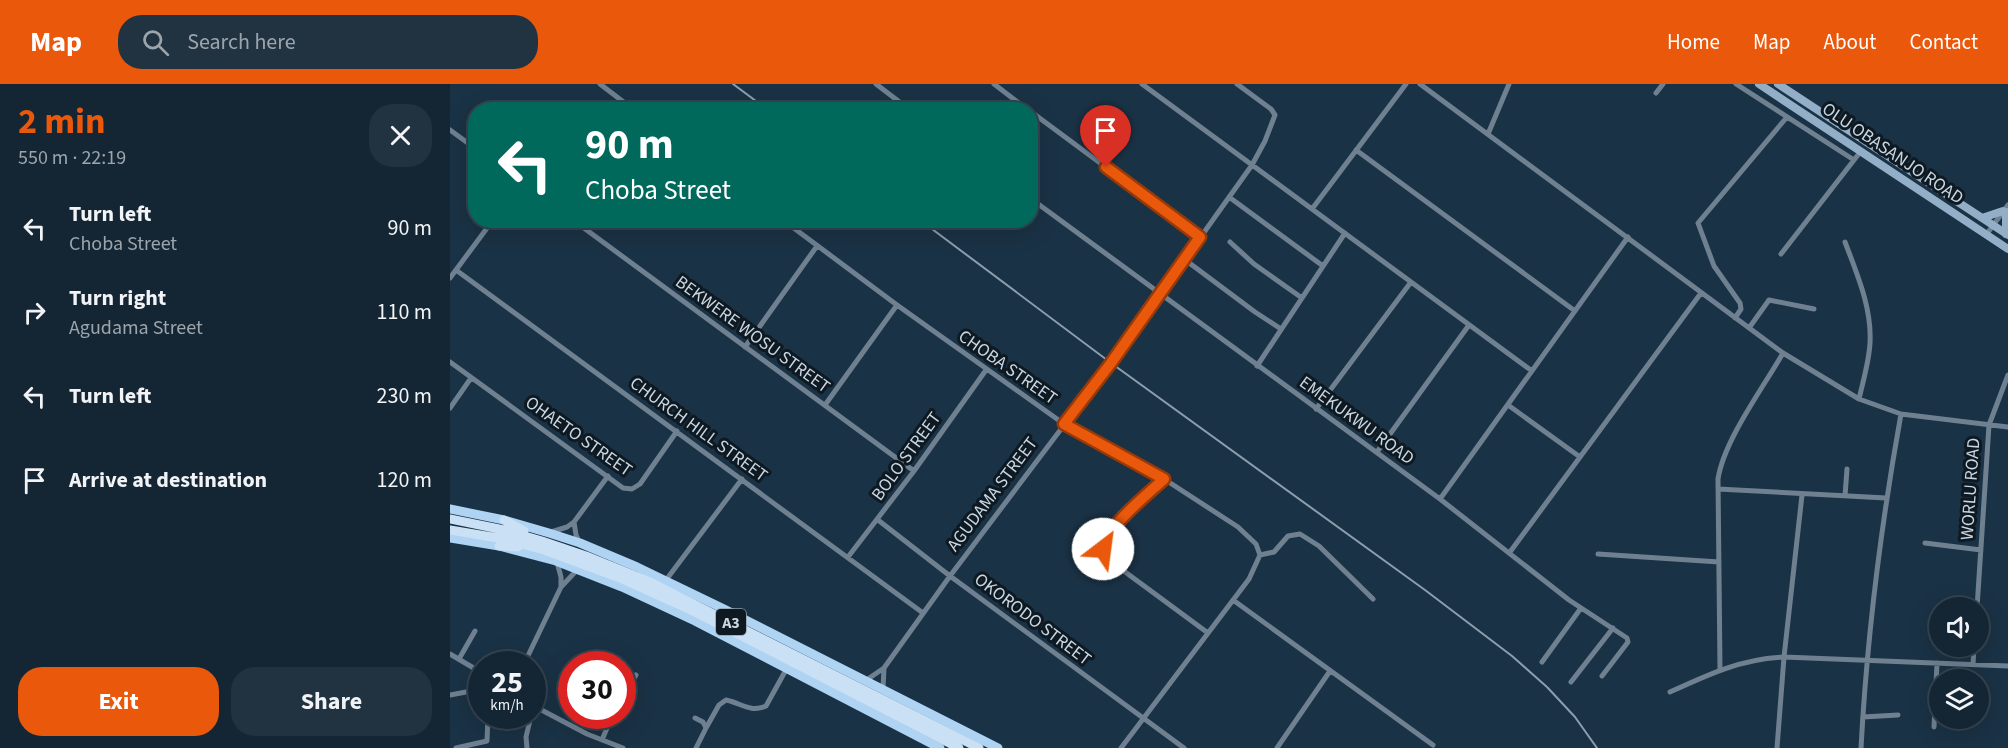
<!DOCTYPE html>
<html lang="en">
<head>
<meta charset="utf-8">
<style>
  body { margin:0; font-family:"Source Sans 3",sans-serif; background:#213240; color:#f1f3f6; height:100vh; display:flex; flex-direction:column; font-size:22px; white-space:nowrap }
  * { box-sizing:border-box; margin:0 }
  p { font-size:20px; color:#9da5ac }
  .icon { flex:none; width:33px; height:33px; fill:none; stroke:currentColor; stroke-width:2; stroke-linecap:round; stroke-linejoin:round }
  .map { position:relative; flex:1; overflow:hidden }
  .drawer { display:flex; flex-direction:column; background:#142634; width:450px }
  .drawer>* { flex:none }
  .hud { position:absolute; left:18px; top:18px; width:570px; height:126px; border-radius:24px; box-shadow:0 6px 24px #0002,0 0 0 2px #33434f; background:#00695c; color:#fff; overflow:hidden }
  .tools { position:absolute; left:1479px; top:513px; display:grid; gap:12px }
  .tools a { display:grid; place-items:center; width:60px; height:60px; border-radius:50%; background:#142634; box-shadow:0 6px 24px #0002,0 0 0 2px #33434f; font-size:30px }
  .speed { position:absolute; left:18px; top:567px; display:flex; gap:12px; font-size:30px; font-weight:700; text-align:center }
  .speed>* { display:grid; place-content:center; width:78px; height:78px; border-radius:50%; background:#142634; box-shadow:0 6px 24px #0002,0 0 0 2px #33434f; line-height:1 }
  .speed small { font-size:15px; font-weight:400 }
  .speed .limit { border:9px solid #d22; background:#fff; color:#111 }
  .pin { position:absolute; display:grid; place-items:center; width:51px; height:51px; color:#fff; margin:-62px -26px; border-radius:50% 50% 50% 0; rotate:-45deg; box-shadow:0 0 6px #0007 }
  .pin .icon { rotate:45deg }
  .me { position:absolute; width:66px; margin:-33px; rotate:30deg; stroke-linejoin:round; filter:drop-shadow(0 0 4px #0008) }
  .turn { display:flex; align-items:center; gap:21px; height:126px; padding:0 18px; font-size:27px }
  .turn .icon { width:78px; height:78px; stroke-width:2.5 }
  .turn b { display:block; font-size:42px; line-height:51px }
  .round { display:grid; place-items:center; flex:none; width:63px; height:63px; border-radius:24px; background:#213240 }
  .overview { display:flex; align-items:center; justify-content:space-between; height:102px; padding:0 18px }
  h1 { font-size:36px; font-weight:700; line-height:45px; color:#ea580c }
  .button { display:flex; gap:12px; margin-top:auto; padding:12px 18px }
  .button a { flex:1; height:69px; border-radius:24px; background:#ea580c; color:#fff; font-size:24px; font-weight:700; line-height:69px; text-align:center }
  .button a+a { background:#213240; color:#f1f3f6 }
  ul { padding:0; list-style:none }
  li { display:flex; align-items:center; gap:18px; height:84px; padding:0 18px }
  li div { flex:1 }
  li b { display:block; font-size:22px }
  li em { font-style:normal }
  header { display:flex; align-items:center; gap:36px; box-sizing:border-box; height:84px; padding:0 30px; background:#ea580c; color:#fff }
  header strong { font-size:28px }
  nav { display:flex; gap:33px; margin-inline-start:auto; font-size:21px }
  .search { width:420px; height:54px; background:#213240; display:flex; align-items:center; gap:15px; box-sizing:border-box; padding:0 21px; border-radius:24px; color:#9da5ac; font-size:22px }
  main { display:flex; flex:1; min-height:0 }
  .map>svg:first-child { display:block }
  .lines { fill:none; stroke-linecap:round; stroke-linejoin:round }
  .minor { stroke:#6f8191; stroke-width:5 }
  .secondary { stroke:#93afc8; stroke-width:8 }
  .primary { stroke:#aed3f3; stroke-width:9 }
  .trunk { stroke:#cae0f4; stroke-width:9 }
  .rail { stroke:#8d9eac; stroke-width:2 }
  .route-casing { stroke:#983908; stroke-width:15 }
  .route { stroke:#ea580c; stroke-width:10 }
  .labels { text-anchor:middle; stroke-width:6; stroke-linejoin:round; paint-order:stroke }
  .shield { fill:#0e1921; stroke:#919ea9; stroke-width:1.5 }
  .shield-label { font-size:16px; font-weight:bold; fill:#c9d7e3 }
  .street-label { font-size:18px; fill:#c9d7e3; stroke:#0e1921 }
</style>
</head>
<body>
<header>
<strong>Map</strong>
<div class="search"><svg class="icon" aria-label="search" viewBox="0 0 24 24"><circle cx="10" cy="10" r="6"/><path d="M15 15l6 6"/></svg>Search here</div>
<nav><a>Home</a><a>Map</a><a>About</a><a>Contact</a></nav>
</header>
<main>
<section class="drawer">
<div class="overview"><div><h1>2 min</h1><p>550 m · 22:19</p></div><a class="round"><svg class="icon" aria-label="close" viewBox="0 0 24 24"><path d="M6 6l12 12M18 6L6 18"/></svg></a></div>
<ul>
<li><svg class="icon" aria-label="left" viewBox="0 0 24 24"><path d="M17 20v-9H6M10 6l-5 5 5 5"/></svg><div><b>Turn left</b><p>Choba Street</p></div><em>90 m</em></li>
<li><svg class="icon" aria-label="right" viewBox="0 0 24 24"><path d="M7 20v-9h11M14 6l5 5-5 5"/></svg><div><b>Turn right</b><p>Agudama Street</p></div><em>110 m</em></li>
<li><svg class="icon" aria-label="left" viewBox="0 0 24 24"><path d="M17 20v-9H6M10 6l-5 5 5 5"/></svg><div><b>Turn left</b></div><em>230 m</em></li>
<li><svg class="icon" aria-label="arrive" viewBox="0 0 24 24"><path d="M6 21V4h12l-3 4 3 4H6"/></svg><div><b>Arrive at destination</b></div><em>120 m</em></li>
</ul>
<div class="button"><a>Exit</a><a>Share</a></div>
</section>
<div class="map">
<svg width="1558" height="664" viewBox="0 0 1558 664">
  <rect width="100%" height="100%" fill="#1a3245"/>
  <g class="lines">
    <path class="minor" d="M 150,0 L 184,26
      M 426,0 L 460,26
      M 544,0 L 578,26
      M 692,0 L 1082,287
      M 970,0 L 1333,269 L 1409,315 L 1451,330 L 1558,343
      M 1286,0 L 1404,76
      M 1206,9 L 1213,0
      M 580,27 L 750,153
      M 0,46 L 26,65
      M 1038,50 L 1059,0
      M 906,66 L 1125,227
      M 779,113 L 873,182
      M 580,114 L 990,415 L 1119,516 L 1177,554 L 1178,558 L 1152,592
      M 862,125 L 956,0
      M 123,136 L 464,387
      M 333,136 L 447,221 L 614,340 L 711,393 L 788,443 L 806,460 L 810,471 L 799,495 L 671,664
      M 1536,151 L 1558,121
      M 780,158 L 804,180 L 852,214
      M 1395,158 C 1407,190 1422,224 1420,259 C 1419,278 1413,297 1409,315
      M 1331,170 L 1411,67
      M 734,175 L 805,228 L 831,245
      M 6,186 L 473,529
      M 0,194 L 43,136
      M 1285,234 L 1291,225 L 1290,219 L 1264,182 L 1248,139 L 1337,33
      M 1299,244 L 1319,216 L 1364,225
      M 295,263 L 367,162
      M 0,278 L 173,404 L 182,405 L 190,400 L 227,347
      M 807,282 L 895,149
      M 375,321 L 447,221
      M 1058,321 L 1130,373
      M 0,324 L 21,294
      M 866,325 L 961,198
      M 927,368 L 1019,241
      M 714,395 C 698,410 654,444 653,465 L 663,479 L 758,549
      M 1268,405 L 1436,414
      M 1395,412 L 1397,385
      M 990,415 L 1178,153
      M 428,436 L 500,492 L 734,664
      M 124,438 L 126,451 L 130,459
      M 101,448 L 117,443 L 124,438 L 158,392
      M 1475,459 L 1531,466
      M 1060,468 L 1251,209
      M 1148,470 L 1269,478
      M 810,471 L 824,468 L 838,452 L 850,450 L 869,462 L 923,515
      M 398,473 L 464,387 L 536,286
      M 107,478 L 111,493 L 111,503
      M 216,496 L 292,395
      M 783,516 L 983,661
      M 1527,524 L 1539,341 L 1558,291
      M 0,570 L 32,589
      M 9,575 L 25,547
      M 1092,578 L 1131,524
      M 74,580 L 111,503 L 128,485
      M 1523,581 L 1524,562
      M 1270,585 L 1268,395 C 1274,356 1313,304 1333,269
      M 415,597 L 434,584 L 500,492 L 661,279 L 802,81 L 815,57 L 825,31 L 821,25 L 787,0
      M 1121,598 L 1163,544
      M 433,605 L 434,584
      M 1220,608 C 1259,590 1291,575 1334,573 L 1558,582
      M 0,611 L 32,605
      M 172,612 L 186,591
      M 82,621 L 137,650 L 173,664
      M 1413,633 L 1448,631
      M 245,634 L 253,638 L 256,644 L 246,664
      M 1484,643 L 1487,579
      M 256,644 L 269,621 L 276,616 C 291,619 300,629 316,622 L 337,584
      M 152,656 L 162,632
      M 6,664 L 37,657 L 38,632
      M 77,664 L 76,653 L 81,632
      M 827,664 L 880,587
      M 1327,664 L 1334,573 L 1352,411
      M 1411,664 C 1417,552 1431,441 1451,330"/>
    <path class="secondary" d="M 1309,0 L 1558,165
      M 1328,0 L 1558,151
      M 1556,128 L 1556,150
      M 1532,134 L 1553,127"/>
    <path class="primary" d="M 0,425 L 54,436 L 99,449 L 130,459 L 187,483 L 274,525 L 548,664
      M 0,454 L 49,462 L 106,477 L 172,503 L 245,537 L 490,664"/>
    <path class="trunk" d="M 0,435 L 54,446 L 92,457 L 136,472 L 200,498 L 529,664
      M 54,436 L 74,447
      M 0,446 L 54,455 L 94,466 L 170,494 L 245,528 L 509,664
      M 49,462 L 68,463"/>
    <path class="rail" d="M 283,0 L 318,26
      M 470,136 L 661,279 L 975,506 L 1062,572 L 1097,603 L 1125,633 L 1147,664"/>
  </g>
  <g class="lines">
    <defs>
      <path id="route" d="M 653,465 C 655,444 698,410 714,395 L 614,340 L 661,279 L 750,153 L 656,83"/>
    </defs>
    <use href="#route" class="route-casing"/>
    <use href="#route" class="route"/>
  </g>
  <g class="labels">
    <rect class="shield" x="266" y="525" width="30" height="26" rx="4.5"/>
    <g class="shield-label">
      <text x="281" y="544">A3</text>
    </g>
    <g class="street-label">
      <text transform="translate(1443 69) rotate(34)" y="6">OLU OBASANJO ROAD</text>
      <text transform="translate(303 250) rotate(36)" y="6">BEKWERE WOSU STREET</text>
      <text transform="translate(558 283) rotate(35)" y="6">CHOBA STREET</text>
      <text transform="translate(907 336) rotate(36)" y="6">EMEKUKWU ROAD</text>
      <text transform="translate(249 345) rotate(36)" y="6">CHURCH HILL STREET</text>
      <text transform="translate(129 352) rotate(35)" y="6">OHAETO STREET</text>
      <text transform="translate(456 372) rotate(-54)" y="6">BOLO STREET</text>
      <text transform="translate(1520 405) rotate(-86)" y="6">WORLU ROAD</text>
      <text transform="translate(542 410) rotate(-53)" y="6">AGUDAMA STREET</text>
      <text transform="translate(583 535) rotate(37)" y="6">OKORODO STREET</text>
    </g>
  </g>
</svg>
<div class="tools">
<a><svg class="icon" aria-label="sound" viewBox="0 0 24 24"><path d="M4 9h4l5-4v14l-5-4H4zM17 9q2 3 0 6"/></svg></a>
<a><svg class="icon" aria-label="layers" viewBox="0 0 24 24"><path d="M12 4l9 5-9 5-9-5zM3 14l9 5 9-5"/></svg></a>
</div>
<div class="speed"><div>25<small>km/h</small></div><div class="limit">30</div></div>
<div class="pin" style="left:656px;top:83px;background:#d93025"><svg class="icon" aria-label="arrive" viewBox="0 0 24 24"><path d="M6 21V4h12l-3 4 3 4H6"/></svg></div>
<svg class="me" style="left:653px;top:465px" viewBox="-20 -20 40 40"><circle r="19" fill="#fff"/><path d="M0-13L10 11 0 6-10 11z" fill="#ea580c"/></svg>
<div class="hud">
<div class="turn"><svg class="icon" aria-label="left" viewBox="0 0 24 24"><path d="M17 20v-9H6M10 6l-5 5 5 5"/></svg><div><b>90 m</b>Choba Street</div></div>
</div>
</div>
</main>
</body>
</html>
